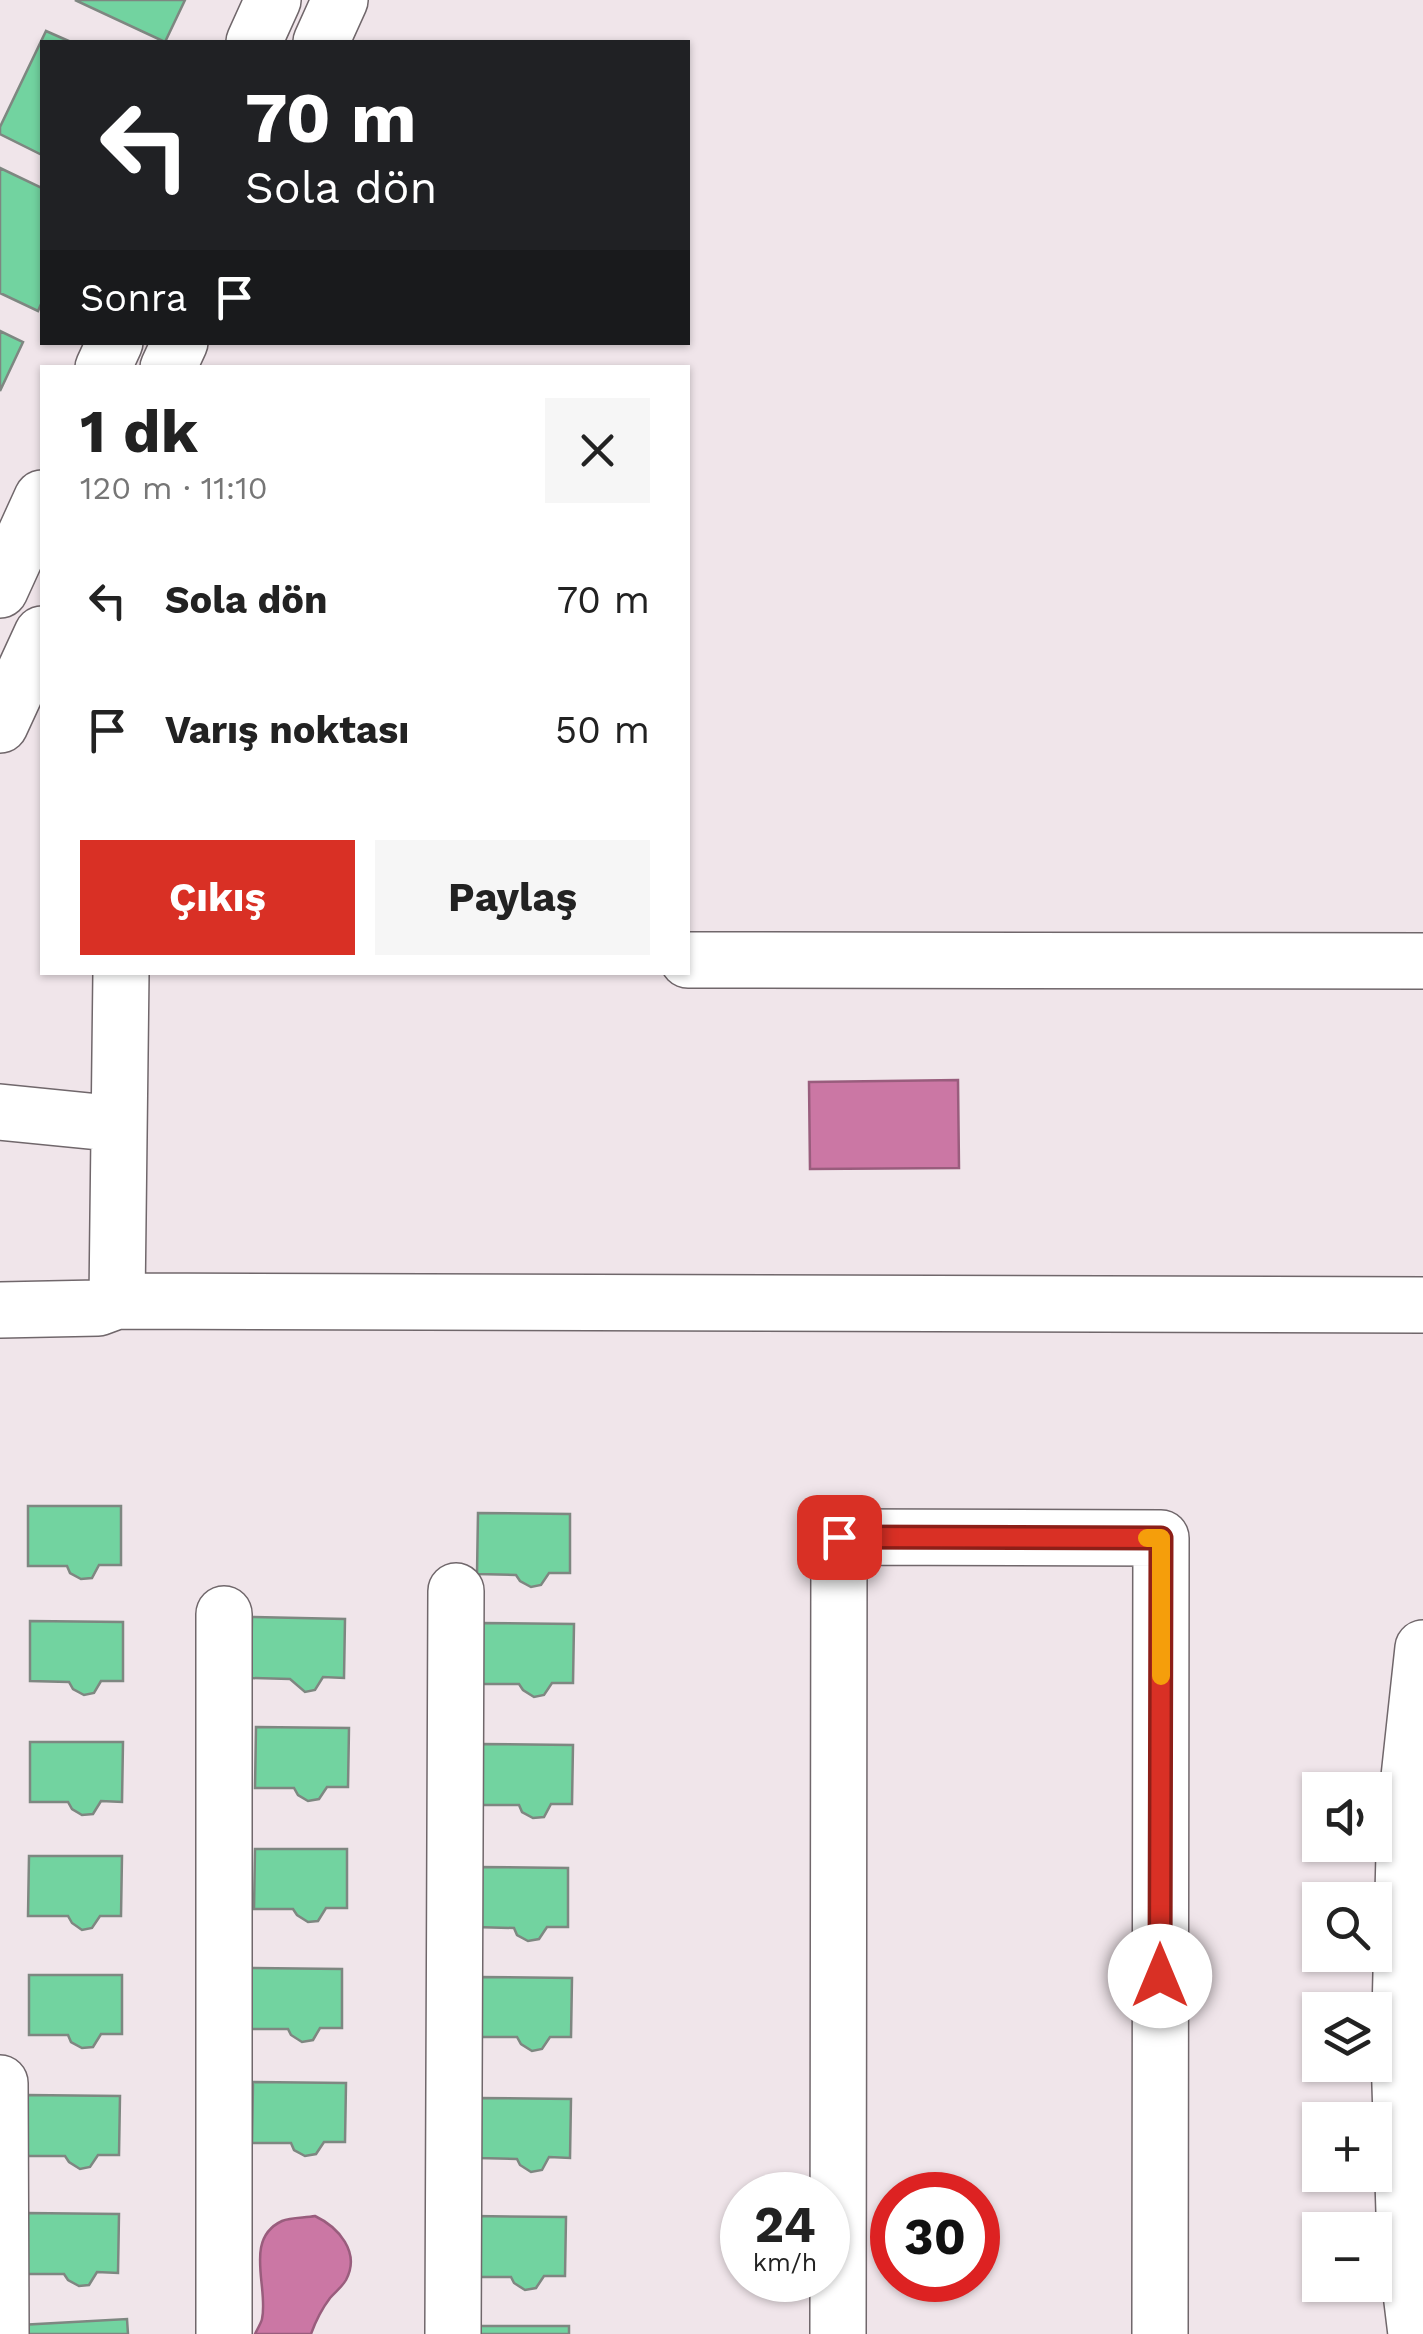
<!DOCTYPE html>
<html lang="tr">
<head>
<meta charset="utf-8">
<style>
  body { margin:0; font-family:"Work Sans",sans-serif; background:#f6f6f6; color:#222; height:100vh; display:flex; flex-direction:column; font-size:38px; white-space:nowrap }
  * { box-sizing:border-box; margin:0 }
  p { font-size:32px; color:#767676 }
  .icon { flex:none; width:55px; height:55px; fill:none; stroke:currentColor; stroke-width:2; stroke-linecap:round; stroke-linejoin:round }
  .map { position:relative; flex:1; overflow:hidden }
  .panel { position:absolute; left:40px; top:365px; width:650px; height:610px; display:flex; flex-direction:column; background:#fff; border-radius:0px; box-shadow:0 2px 8px #0004 }
  .panel>* { flex:none }
  .hud { position:absolute; left:40px; top:40px; width:650px; height:305px; border-radius:0px; box-shadow:0 2px 8px #0004; background:#202124; color:#fff; overflow:hidden }
  .fabs { position:absolute; left:1302px; top:1772px; display:grid; gap:20px }
  .fabs a { display:grid; place-items:center; width:90px; height:90px; border-radius:0px; background:#fff; box-shadow:0 2px 8px #0004; font-size:50px }
  .speed { position:absolute; left:720px; top:2172px; display:flex; gap:20px; font-size:50px; font-weight:700; text-align:center }
  .speed>* { display:grid; place-content:center; width:130px; height:130px; border-radius:50%; background:#fff; box-shadow:0 2px 8px #0004; line-height:1 }
  .speed small { font-size:25px; font-weight:400 }
  .speed .limit { border:15px solid #d22; background:#fff; color:#111 }
  .pin { position:absolute; display:grid; place-items:center; width:85px; height:85px; color:#fff; margin:-42px; border-radius:20px; box-shadow:0 5px 15px #0006 }
  .me { position:absolute; width:110px; margin:-55px; rotate:0deg; stroke-linejoin:round; filter:drop-shadow(0 0 8px #0008) }
  .turn { display:flex; align-items:center; gap:35px; height:210px; padding:0 40px; font-size:45px }
  .turn .icon { width:130px; height:130px; stroke-width:2.5 }
  .turn b { display:block; font-size:70px; line-height:85px }
  .then { display:flex; align-items:center; height:95px; padding:0 40px; background:#0003; gap:20px; font-size:38px }
  .round { display:grid; place-items:center; flex:none; width:105px; height:105px; border-radius:0px; background:#f6f6f6 }
  .headline { display:flex; align-items:center; justify-content:space-between; height:170px; padding:0 40px }
  h1 { font-size:60px; font-weight:700; line-height:75px }
  .button { display:flex; gap:20px; margin-top:auto; padding:20px 40px }
  .button a { flex:1; height:115px; border-radius:0px; background:#d93025; color:#fff; font-size:40px; font-weight:700; line-height:115px; text-align:center }
  .button a+a { background:#f6f6f6; color:#222 }
  ul { padding:0; list-style:none }
  li { display:flex; align-items:center; gap:30px; height:130px; padding:0 40px }
  li div { flex:1 }
  li b { display:block; font-size:38px }
  li em { font-style:normal }
  .map>svg:first-child { display:block }
  .water { fill:#cb77a4; stroke:#995d7d; stroke-width:2.5 }
  .building { fill:#72d3a0; stroke:#7e8781; stroke-width:2.5 }
  .lines { fill:none; stroke-linecap:round; stroke-linejoin:round }
  .minor-casing { stroke:#70676b; stroke-width:58 }
  .minor { stroke:#fff; stroke-width:55 }
  .route-casing { stroke:#8d1f18; stroke-width:25 }
  .route { stroke:#d93025; stroke-width:18 }
  .slow { stroke:#f59e0b; stroke-width:18 }
</style>
</head>
<body>
<div class="map">
<svg width="1423" height="2334" viewBox="0 0 1423 2334">
  <rect width="100%" height="100%" fill="#f0e5ea"/>
  <path class="water" d="M 958,1080 L 959,1168 L 810,1169 L 809,1082 Z
    M 315,2216 C 338,2227 361,2252 346,2280 C 342,2287 335,2292 330,2298 C 321,2310 316,2320 311,2334 L 255,2334 C 256,2332 262,2321 262,2319 C 269,2288 243,2239 282,2221 C 291,2217 305,2218 315,2216 Z"/>
  <path class="building" d="M 75,0 L 185,0 L 165,42 Z
    M 46,31 L 71,42 L 42,42 L 42,155 L 0,134 L 0,127 Z
    M 0,168 L 42,188 L 42,302 L 38,311 L 0,293 Z
    M 0,331 L 23,342 L 0,391 Z
    M 28,1506 L 121,1506 L 121,1565 L 99,1565 L 92,1578 L 81,1579 L 70,1573 L 67,1566 L 28,1566 Z
    M 478,1513 L 570,1514 L 570,1573 L 549,1573 L 541,1585 L 531,1587 L 520,1581 L 516,1575 L 477,1574 Z
    M 252,1617 L 345,1619 L 344,1678 L 323,1677 L 315,1690 L 305,1692 L 290,1679 L 251,1678 Z
    M 30,1621 L 123,1622 L 123,1681 L 101,1681 L 94,1693 L 84,1695 L 73,1689 L 69,1682 L 30,1681 Z
    M 481,1623 L 574,1624 L 573,1683 L 552,1683 L 544,1695 L 534,1697 L 523,1690 L 519,1684 L 480,1684 Z
    M 256,1727 L 349,1728 L 348,1787 L 327,1787 L 319,1799 L 308,1801 L 298,1795 L 294,1788 L 255,1788 Z
    M 30,1742 L 123,1742 L 122,1802 L 101,1801 L 93,1814 L 82,1815 L 72,1809 L 68,1802 L 30,1802 Z
    M 480,1744 L 573,1745 L 572,1804 L 551,1804 L 544,1817 L 533,1818 L 522,1812 L 519,1805 L 480,1805 Z
    M 255,1849 L 347,1849 L 347,1908 L 326,1908 L 318,1921 L 308,1922 L 297,1915 L 293,1909 L 254,1909 Z
    M 29,1856 L 122,1856 L 121,1916 L 100,1916 L 92,1928 L 82,1930 L 72,1923 L 68,1916 L 28,1916 Z
    M 476,1867 L 568,1868 L 568,1927 L 547,1927 L 539,1939 L 528,1941 L 517,1935 L 514,1928 L 475,1927 Z
    M 249,1968 L 342,1969 L 342,2028 L 320,2028 L 313,2040 L 302,2042 L 291,2035 L 288,2029 L 249,2029 Z
    M 29,1975 L 122,1975 L 122,2034 L 101,2034 L 93,2047 L 82,2048 L 71,2042 L 68,2035 L 29,2035 Z
    M 479,1977 L 572,1978 L 571,2037 L 550,2037 L 542,2049 L 532,2051 L 521,2044 L 517,2037 L 478,2037 Z
    M 253,2082 L 346,2083 L 345,2142 L 324,2142 L 316,2154 L 305,2156 L 294,2150 L 291,2143 L 252,2143 Z
    M 27,2095 L 120,2096 L 119,2155 L 98,2155 L 90,2167 L 80,2169 L 69,2162 L 65,2156 L 26,2156 Z
    M 478,2098 L 571,2099 L 570,2158 L 549,2157 L 542,2170 L 531,2172 L 520,2165 L 517,2159 L 478,2158 Z
    M 26,2213 L 119,2214 L 118,2273 L 97,2272 L 89,2285 L 79,2286 L 68,2280 L 64,2274 L 25,2274 Z
    M 473,2216 L 566,2217 L 565,2276 L 544,2276 L 536,2288 L 525,2290 L 514,2283 L 511,2277 L 472,2277 Z
    M 127,2319 L 128,2334 L 20,2334 L 20,2325 Z
    M 476,2326 L 569,2326 L 569,2334 L 476,2334 Z"/>
  <g class="lines">
    <defs>
      <path id="minor" d="M 254,42 L 273,0
        M 321,42 L 340,0
        M 103,368 L 115,342
        M 168,368 L 180,342
        M 0,590 L 42,498
        M 0,725 L 42,634
        M 688,960 L 1423,961
        M 0,1112 L 119,1124
        M 117,1301 L 121,972
        M 0,1310 L 98,1308 L 117,1301 L 1423,1305
        M 224,1614 L 224,2334
        M 0,2083 L 1,2334
        M 453,2334 L 456,1591
        M 838,2334 L 839,1537 L 1161,1538 L 1160,2334
        M 1416,2334 L 1405,2244 L 1399,2054 L 1405,1814 L 1423,1648"/>
    </defs>
    <use href="#minor" class="minor-casing"/>
    <use href="#minor" class="minor"/>
  </g>
  <g class="lines">
    <defs>
      <path id="route" d="M 839,1537 L 1161,1538 L 1160,1976"/>
    </defs>
    <use href="#route" class="route-casing"/>
    <use href="#route" class="route"/>
    <path class="slow" d="M 1147,1538 L 1161,1538 L 1161,1676"/>
  </g>
</svg>
<div class="fabs">
<a><svg class="icon" aria-label="sound" viewBox="0 0 24 24"><path d="M4 9h4l5-4v14l-5-4H4zM17 9q2 3 0 6"/></svg></a>
<a><svg class="icon" aria-label="search" viewBox="0 0 24 24"><circle cx="10" cy="10" r="6"/><path d="M15 15l6 6"/></svg></a>
<a><svg class="icon" aria-label="layers" viewBox="0 0 24 24"><path d="M12 4l9 5-9 5-9-5zM3 14l9 5 9-5"/></svg></a>
<a>+</a>
<a>−</a>
</div>
<div class="speed"><div>24<small>km/h</small></div><div class="limit">30</div></div>
<div class="pin" style="left:839px;top:1537px;background:#d93025"><svg class="icon" aria-label="arrive" viewBox="0 0 24 24"><path d="M6 21V4h12l-3 4 3 4H6"/></svg></div>
<svg class="me" style="left:1160px;top:1976px" viewBox="-20 -20 40 40"><circle r="19" fill="#fff"/><path d="M0-13L10 11 0 6-10 11z" fill="#d93025"/></svg>
<div class="hud">
<div class="turn"><svg class="icon" aria-label="left" viewBox="0 0 24 24"><path d="M17 20v-9H6M10 6l-5 5 5 5"/></svg><div><b>70 m</b>Sola dön</div></div>
<div class="then">Sonra<svg class="icon" aria-label="arrive" viewBox="0 0 24 24"><path d="M6 21V4h12l-3 4 3 4H6"/></svg></div>
</div>
<section class="panel">
<div class="headline"><div><h1>1 dk</h1><p>120 m · 11:10</p></div><a class="round"><svg class="icon" aria-label="close" viewBox="0 0 24 24"><path d="M6 6l12 12M18 6L6 18"/></svg></a></div>
<ul>
<li><svg class="icon" aria-label="left" viewBox="0 0 24 24"><path d="M17 20v-9H6M10 6l-5 5 5 5"/></svg><div><b>Sola dön</b></div><em>70 m</em></li>
<li><svg class="icon" aria-label="arrive" viewBox="0 0 24 24"><path d="M6 21V4h12l-3 4 3 4H6"/></svg><div><b>Varış noktası</b></div><em>50 m</em></li>
</ul>
<div class="button"><a>Çıkış</a><a>Paylaş</a></div>
</section>
</div>
</body>
</html>
